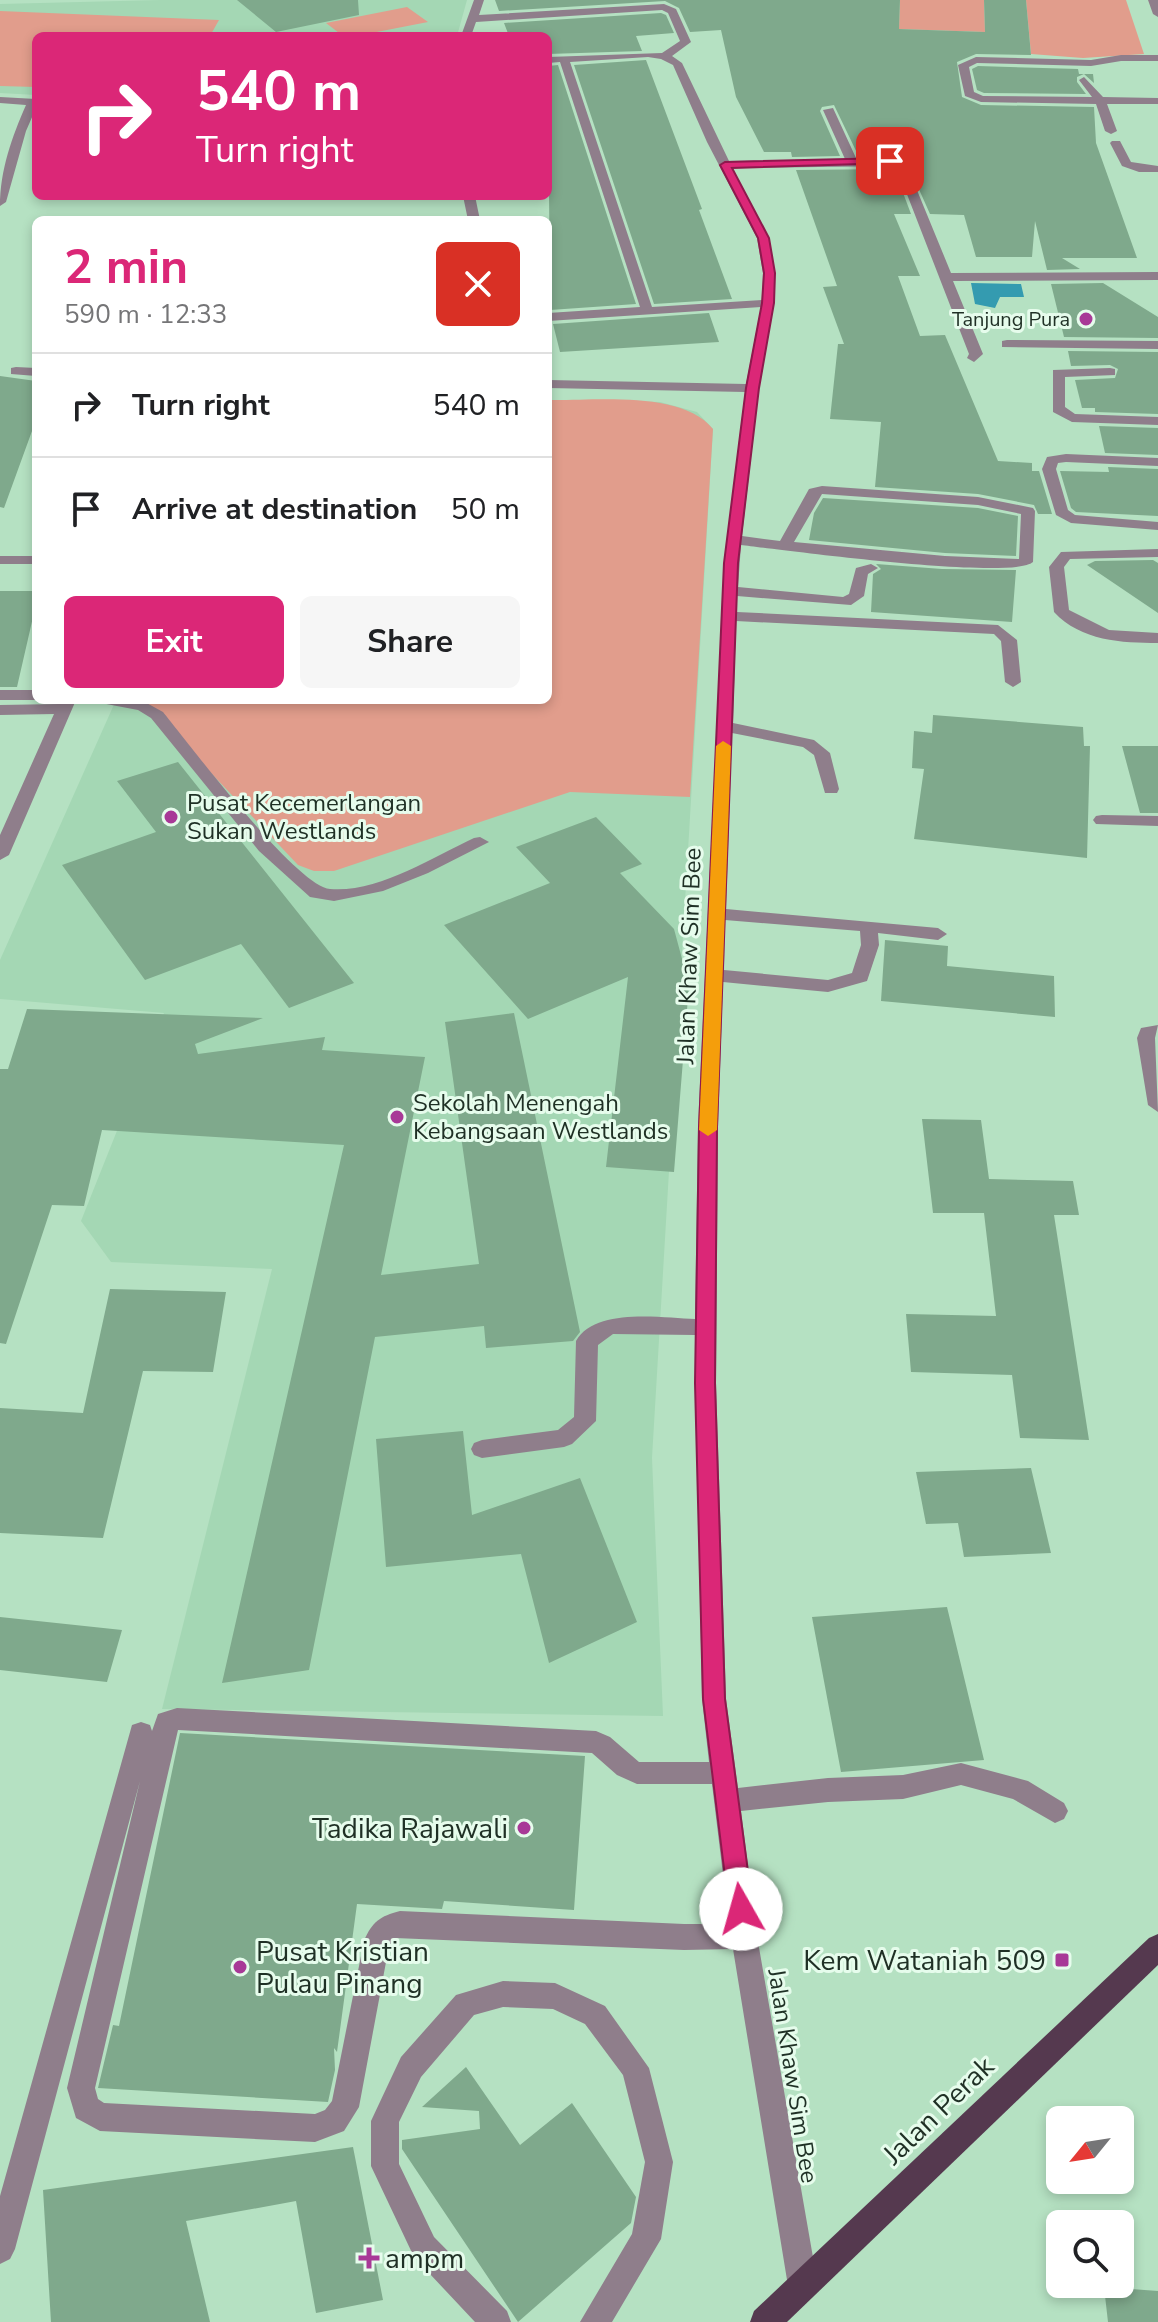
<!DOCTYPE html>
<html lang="en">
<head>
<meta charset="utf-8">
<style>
  body { margin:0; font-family:"Nunito Sans",sans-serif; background:#f6f6f6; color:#202124; height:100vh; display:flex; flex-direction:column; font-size:30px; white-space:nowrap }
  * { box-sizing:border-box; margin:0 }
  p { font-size:26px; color:#757577 }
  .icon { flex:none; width:44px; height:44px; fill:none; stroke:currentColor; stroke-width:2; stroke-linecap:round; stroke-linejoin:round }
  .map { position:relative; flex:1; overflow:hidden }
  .sheet { position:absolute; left:32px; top:216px; width:520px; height:488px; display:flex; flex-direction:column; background:#fff; border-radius:12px; box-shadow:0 4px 12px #0003 }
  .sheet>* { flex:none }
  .guide { position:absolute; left:32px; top:32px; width:520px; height:168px; border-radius:12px; box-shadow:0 4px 12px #0003; background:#db2777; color:#fff; overflow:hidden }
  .needle { width:52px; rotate:240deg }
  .controls { position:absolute; left:1046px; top:2106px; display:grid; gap:16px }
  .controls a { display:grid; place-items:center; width:88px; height:88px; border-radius:12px; background:#fff; box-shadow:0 4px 12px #0003; font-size:40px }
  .pin { position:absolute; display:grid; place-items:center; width:68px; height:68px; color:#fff; margin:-34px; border-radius:16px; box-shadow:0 4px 12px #0006 }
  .me { position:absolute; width:88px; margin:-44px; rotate:353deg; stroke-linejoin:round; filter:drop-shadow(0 0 6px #0008) }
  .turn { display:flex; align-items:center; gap:28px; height:168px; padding:0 32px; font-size:36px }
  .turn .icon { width:104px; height:104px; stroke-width:2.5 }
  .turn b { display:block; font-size:56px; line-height:68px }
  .round { display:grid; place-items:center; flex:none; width:84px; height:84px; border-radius:12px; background:#f6f6f6 }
  .head { display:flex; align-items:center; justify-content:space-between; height:136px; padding:0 32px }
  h1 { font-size:48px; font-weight:700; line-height:60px; color:#db2777 }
  .cta { display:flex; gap:16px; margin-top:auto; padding:16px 32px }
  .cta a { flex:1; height:92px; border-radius:12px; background:#db2777; color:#fff; font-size:32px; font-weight:700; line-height:92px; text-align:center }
  .cta a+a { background:#f6f6f6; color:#202124 }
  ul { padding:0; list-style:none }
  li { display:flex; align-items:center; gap:24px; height:104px; padding:0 32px; border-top:2px solid #e0e0e0 }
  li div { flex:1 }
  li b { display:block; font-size:30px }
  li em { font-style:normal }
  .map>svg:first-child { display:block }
  .built { fill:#a4d7b4 }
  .green { fill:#e19d8c }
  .water { fill:#349bb0 }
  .building { fill:#7fa98c }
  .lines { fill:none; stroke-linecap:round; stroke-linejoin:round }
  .minor { fill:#8f7e8b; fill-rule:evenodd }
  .major { fill:#55394f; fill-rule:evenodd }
  .route { fill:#db2777; stroke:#8e194d; stroke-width:2 }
  .slow { fill:#f59e0b }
  .poi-dot { fill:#a83997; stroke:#e6fcec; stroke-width:3 }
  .labels { text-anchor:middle; stroke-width:6; stroke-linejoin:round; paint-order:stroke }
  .far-poi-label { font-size:20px; fill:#1f3025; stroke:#e6fcec; text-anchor:end }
  .poi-label { font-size:24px; fill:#1f3025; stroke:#e6fcec; text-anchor:start }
  .street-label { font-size:24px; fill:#1f3025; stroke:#e6fcec }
  .near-poi-label { font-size:28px; fill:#1f3025; stroke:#e6fcec; text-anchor:end }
  .near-street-label { font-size:28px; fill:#1f3025; stroke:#e6fcec }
</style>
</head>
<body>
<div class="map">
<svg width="1158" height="2322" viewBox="0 0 1158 2322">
  <rect width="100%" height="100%" fill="#b5e1c2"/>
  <path class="built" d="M 160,0 L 467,0 L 457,36 L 36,36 L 36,95 L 0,93 L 0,4 Z
    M 548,400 L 660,402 L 697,412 L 713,429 L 652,1458 L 663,1716 L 162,1709 L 272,1269 L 111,1262 L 81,1221 L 164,1013 L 0,999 L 0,960 L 116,700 L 548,700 Z"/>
  <path class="green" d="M 900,0 L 984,0 L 985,32 L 899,29 Z
    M 1026,0 L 1126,0 L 1144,54 L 1083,58 L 1031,54 Z
    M 407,7 L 428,22 L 356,36 L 343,36 L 326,23 Z
    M 0,11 L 219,20 L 210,36 L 36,36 L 36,87 L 0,86 Z
    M 548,400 C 595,401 682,390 713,429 L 690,797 L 570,792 L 334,871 L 314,871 L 298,865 L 142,700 L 548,700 Z"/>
  <path class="water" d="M 971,283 L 1021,284 L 1024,297 L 1000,297 L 995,308 L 975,304 Z"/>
  <path class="building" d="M 237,0 L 358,0 L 359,15 L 276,32 Z
    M 495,0 L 900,0 L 899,29 L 985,32 L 984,0 L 1026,0 L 1031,55 L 976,54 L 957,62 L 962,97 L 981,105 L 1094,107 L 1096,143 L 1137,258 L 1062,258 L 1080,269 L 1047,270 L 1035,221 L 1032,257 L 976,257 L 964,215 L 930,214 L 905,158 L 858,155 L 834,105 L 822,107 L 820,111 L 840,156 L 792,157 L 791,152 L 764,152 L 736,97 L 721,30 L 690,32 L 679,8 L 665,1 L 499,11 Z
    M 661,13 L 666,15 L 674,33 L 636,36 L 642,51 L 548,54 L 548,36 L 509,36 L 504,23 Z
    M 646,60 L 702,209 L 699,210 L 732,299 L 654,304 L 574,65 Z
    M 558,65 L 636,304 L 550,310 L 548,66 Z
    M 978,66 L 1078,69 L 1079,74 L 1093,74 L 1094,83 L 1084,74 L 1077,77 L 1077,82 L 1086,94 L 984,93 L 977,90 L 972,69 Z
    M 894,169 L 911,214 L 894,214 L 920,276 L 898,276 L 920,336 L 945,335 L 998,461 L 1032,463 L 1032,471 L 1039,471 L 1052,514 L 1038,514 L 1034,505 L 978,494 L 875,487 L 881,422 L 830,419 L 838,344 L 844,344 L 823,287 L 837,286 L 796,170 Z
    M 1103,283 L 1158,317 L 1158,338 L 1064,337 L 1051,284 Z
    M 709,313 L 719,342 L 560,352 L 553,324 Z
    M 1068,351 L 1158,352 L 1158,414 L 1095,412 L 1095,408 L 1082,408 L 1075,380 L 1115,378 L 1118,369 L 1110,365 L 1071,366 Z
    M 0,376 L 36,381 L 36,420 L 4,508 L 0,507 Z
    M 1099,426 L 1158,428 L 1158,455 L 1105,453 Z
    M 1108,467 L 1158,469 L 1158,516 L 1076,512 L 1071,508 L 1060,471 L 1109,472 Z
    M 823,498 L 978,508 L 1018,516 L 1016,556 L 945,553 L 809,540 L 814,513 Z
    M 1153,560 L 1158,563 L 1158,613 L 1087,565 L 1095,561 Z
    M 876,564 L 942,569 L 1016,570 L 1012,622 L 871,612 L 873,574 L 881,569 Z
    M 0,591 L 36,591 L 36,604 L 17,687 L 0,687 Z
    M 933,715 L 1083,727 L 1084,746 L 1090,746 L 1087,858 L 914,839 L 924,769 L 912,768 L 914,731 L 932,733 Z
    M 1122,746 L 1158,746 L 1158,813 L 1140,813 Z
    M 178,762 L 354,983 L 289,1008 L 241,944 L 145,980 L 62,865 L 156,832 L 117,781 Z
    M 596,817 L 642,864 L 620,873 L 674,929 L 689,985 L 674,1172 L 606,1167 L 628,977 L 528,1019 L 444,925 L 550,883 L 516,847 Z
    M 885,940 L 948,946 L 947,966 L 1054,976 L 1055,1017 L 881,1001 Z
    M 27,1009 L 263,1018 L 195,1044 L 198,1054 L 325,1037 L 322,1050 L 425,1057 L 381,1275 L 479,1264 L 445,1022 L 514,1013 L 580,1332 L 573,1341 L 486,1348 L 484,1326 L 375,1337 L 309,1670 L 222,1683 L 344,1145 L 102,1130 L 84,1206 L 52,1205 L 6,1344 L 0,1343 L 0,1069 L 8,1069 Z
    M 922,1119 L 981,1120 L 989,1179 L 1073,1181 L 1079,1215 L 1054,1215 L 1089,1440 L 1020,1438 L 1012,1375 L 911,1372 L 906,1314 L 996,1316 L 984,1213 L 933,1213 Z
    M 110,1289 L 226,1292 L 213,1372 L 143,1371 L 103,1538 L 0,1533 L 0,1408 L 83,1413 Z
    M 463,1431 L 472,1515 L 580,1478 L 637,1622 L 549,1663 L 521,1554 L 386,1567 L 376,1439 Z
    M 1031,1468 L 1051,1553 L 964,1557 L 958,1523 L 926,1524 L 916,1472 Z
    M 947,1607 L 984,1760 L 841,1772 L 812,1617 Z
    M 0,1617 L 122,1630 L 107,1682 L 0,1670 Z
    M 180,1733 L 585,1756 L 574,1910 L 444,1901 L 442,1909 L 357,1904 L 337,2052 L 334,2048 L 335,2070 L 328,2102 L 98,2088 L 113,2025 L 119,2026 Z
    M 466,2067 L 520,2145 L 572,2103 L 636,2197 L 631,2223 L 518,2322 L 402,2149 L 402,2140 L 480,2129 L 479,2111 L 422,2107 Z
    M 353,2147 L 383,2300 L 316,2313 L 296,2201 L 186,2221 L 210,2322 L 51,2322 L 43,2190 Z
    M 1104,2287 L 1158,2291 L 1158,2322 L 1108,2322 Z"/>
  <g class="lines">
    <path class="minor" d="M 474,0 L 484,0 L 479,15 L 664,4 L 676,9 L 691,42 L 672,56 L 682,63 L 729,161 L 845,159 L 823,110 L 833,108 L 856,158 L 905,161 L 951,273 L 1158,272 L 1158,280 L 953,281 L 983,354 L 974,362 L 967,358 L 969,354 L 896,166 L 732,168 L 769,238 L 775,273 L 774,303 L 759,388 L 742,536 L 780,541 L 809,489 L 822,486 L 978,497 L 1033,508 L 1035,511 L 1033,562 C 1011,581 783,550 741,545 L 738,587 L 843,597 L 849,594 L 856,568 L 871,564 L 878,568 L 868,574 L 864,596 L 851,605 L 737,596 L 737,612 L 998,625 L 1017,640 L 1021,682 L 1013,687 L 1005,682 L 1001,641 L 994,634 L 736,621 L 733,723 L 814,740 L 830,753 L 839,789 L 837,793 L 825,793 L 814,755 L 803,747 L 732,733 L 726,909 L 938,928 L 947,934 L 938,940 L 878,933 L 879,945 L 867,981 L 828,992 L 723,982 L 718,1127 L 716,1383 L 726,1699 L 738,1788 L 828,1778 L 903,1775 L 961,1763 L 1028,1781 L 1064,1803 L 1068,1811 L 1064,1819 L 1055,1823 L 1013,1799 L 961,1785 L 903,1799 L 828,1802 L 741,1811 L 757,1936 L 818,2286 L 813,2296 L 803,2301 L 793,2296 L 788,2286 L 733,1949 L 684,1950 L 395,1938 L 389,1946 L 359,2107 L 344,2131 L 315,2142 L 100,2131 L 76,2118 L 67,2088 L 140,1781 L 15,2249 L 10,2259 L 0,2264 L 0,2196 L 132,1725 L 141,1722 L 150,1725 L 152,1731 L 158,1714 L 177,1708 L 596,1731 L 610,1737 L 639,1762 L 709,1762 L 702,1699 L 695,1335 L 613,1334 L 598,1345 L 596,1421 L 572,1444 L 564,1447 L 482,1458 L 474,1455 L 471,1449 L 474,1443 L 482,1440 L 558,1430 L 574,1417 L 576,1341 C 595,1307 662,1318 695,1319 L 698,1127 L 724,563 L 745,392 L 548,388 L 548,380 L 746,384 L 761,307 L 548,321 L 548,313 L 640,307 L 560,62 L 548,63 L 548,57 L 662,53 L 680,41 L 668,13 L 662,10 L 476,22 L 471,36 L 461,36 ZM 648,57 L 661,59 L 673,65 L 707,142 L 757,238 L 763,273 L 762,300 L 652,307 L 570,62 ZM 822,494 L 978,505 L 1021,514 L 1019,559 L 945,556 L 794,542 ZM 725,920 L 860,931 L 861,945 L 852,973 L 828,980 L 724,970 ZM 178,1730 L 592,1753 L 617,1775 L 637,1784 L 712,1784 L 729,1924 L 684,1924 L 400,1911 C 380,1916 372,1922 364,1941 L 332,2101 L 325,2110 L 315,2114 L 104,2103 L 98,2099 L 95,2088 Z
      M 1148,0 L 1158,0 L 1158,17 L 1153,14 Z
      M 1121,55 L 1158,55 L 1158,61 L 1121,61 L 1091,66 L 977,63 L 969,67 L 974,92 L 983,96 L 1092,97 L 1079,80 L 1084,77 L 1103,97 L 1158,98 L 1158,104 L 1107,104 L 1117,131 L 1111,134 L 1105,131 L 1096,104 L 981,102 L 965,96 L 958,65 L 976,57 L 1091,60 Z
      M 0,97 L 36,99 L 36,108 L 26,131 L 6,202 L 0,206 C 0,170 12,137 26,105 L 0,103 Z
      M 1112,141 L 1120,141 L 1131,162 L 1158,166 L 1158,172 L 1139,172 L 1122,166 L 1110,143 Z
      M 463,196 L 475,196 L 480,220 L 468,220 Z
      M 1007,340 L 1158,341 L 1158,349 L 1002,347 L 1002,341 Z
      M 16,367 L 36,368 L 36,376 L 11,374 L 11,368 Z
      M 1110,368 L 1115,369 L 1115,375 L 1065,377 L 1065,407 L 1075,414 L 1158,417 L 1158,425 L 1072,422 L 1053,412 L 1053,370 Z
      M 1066,454 L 1158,458 L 1158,466 L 1066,462 L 1058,463 L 1056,469 L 1068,510 L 1075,515 L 1158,522 L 1158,530 L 1071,523 L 1056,515 L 1042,469 L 1047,457 Z
      M 1158,549 L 1158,557 L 1070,559 L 1064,567 L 1069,610 L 1109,630 L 1158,633 L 1158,643 C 1122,643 1081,641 1054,612 L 1049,567 L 1061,552 Z
      M 0,556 L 36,556 L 36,564 L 0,564 Z
      M 0,690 L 36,690 L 36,700 L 0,700 Z
      M 60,700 L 76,700 L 9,855 L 0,860 L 0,835 L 54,714 L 0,715 L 0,705 L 58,704 Z
      M 99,700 L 143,701 L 163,712 C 189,744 296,886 330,889 C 378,893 431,858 474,838 L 480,837 L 489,842 L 428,873 L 383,891 L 334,901 L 310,897 L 259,851 L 151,718 L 138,710 L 101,703 Z
      M 1102,815 L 1158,816 L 1158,826 L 1096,824 L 1093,820 L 1096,816 Z
      M 1158,1025 L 1155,1038 L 1158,1112 L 1148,1105 L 1137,1038 L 1141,1028 Z
      M 503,1981 L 555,1983 L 605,2006 L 649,2068 L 673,2162 L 661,2239 L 612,2322 L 580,2322 L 632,2234 L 645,2162 L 623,2075 L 585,2024 L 553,2009 L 503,2007 L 474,2015 L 421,2077 L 399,2122 L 399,2164 L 434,2237 L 507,2311 L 511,2322 L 475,2322 L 414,2257 L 371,2166 L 371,2121 L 401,2057 L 456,1995 Z"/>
    <path class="major" d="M 1158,1934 L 1158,1965 L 787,2322 L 750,2322 L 754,2311 L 1149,1938 Z"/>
  </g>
  <path class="route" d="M 890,158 L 893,159 L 893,163 L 732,168 L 769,238 L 775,273 L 774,303 L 759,388 L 738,563 L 717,1127 L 715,1383 L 725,1699 L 753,1909 L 749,1917 L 741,1921 L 732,1917 L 729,1909 L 703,1699 L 695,1383 L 699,1127 L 724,563 L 746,388 L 762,303 L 764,273 L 758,238 L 720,165 L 725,162 Z"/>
  <path class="slow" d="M 723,741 L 731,746 L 717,1130 L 708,1136 L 699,1130 L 716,746 Z"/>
  <g class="poi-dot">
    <circle cx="1086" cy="319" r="8"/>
    <circle cx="171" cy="817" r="8"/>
    <circle cx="397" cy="1117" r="8"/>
    <circle cx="524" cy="1828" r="8"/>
    <rect x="1054" y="1952" width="16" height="16" rx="4"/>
    <circle cx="240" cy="1967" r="8"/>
    <path d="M365 2246h8v8h8v8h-8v8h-8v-8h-8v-8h8z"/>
  </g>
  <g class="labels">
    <g class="far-poi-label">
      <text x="1070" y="326">Tanjung Pura</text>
    </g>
    <g class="poi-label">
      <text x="187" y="811">Pusat Kecemerlangan<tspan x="187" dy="28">Sukan Westlands</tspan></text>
      <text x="413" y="1111">Sekolah Menengah<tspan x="413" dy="28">Kebangsaan Westlands</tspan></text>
    </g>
    <g class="street-label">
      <text transform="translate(689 956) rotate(-88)" y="8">Jalan Khaw Sim Bee</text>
      <text transform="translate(793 2076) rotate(81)" y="8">Jalan Khaw Sim Bee</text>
    </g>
    <g class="near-poi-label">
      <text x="508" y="1838">Tadika Rajawali</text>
      <text x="256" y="1961" text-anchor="start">Pusat Kristian<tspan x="256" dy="32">Pulau Pinang</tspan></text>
      <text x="1046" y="1970">Kem Wataniah 509</text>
      <text x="385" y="2268" text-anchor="start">ampm</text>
    </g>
    <g class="near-street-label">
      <text transform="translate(938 2110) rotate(-44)" y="10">Jalan Perak</text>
    </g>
  </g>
</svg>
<div class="controls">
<a><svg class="needle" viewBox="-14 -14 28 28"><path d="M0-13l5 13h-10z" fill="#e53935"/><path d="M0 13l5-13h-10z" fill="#757577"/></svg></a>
<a><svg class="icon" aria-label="search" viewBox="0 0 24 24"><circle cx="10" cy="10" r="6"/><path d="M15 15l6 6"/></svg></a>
</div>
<div class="pin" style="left:890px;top:161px;background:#d93025"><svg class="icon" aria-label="arrive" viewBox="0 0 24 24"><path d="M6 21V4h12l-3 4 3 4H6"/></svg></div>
<svg class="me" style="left:741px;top:1909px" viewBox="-20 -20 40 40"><circle r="19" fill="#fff"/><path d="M0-13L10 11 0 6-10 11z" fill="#db2777"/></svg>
<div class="guide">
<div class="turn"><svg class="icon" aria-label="right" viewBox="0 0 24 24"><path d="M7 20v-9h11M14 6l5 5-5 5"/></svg><div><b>540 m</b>Turn right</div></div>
</div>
<section class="sheet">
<div class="head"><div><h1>2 min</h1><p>590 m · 12:33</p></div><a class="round" style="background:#d93025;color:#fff"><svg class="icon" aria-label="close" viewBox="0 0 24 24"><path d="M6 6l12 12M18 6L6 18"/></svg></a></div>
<ul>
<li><svg class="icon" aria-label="right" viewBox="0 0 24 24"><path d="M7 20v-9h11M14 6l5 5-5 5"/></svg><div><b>Turn right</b></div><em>540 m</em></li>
<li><svg class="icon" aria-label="arrive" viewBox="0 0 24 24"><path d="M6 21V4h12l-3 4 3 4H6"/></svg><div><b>Arrive at destination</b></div><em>50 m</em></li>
</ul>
<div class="cta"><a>Exit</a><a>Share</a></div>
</section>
</div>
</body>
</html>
